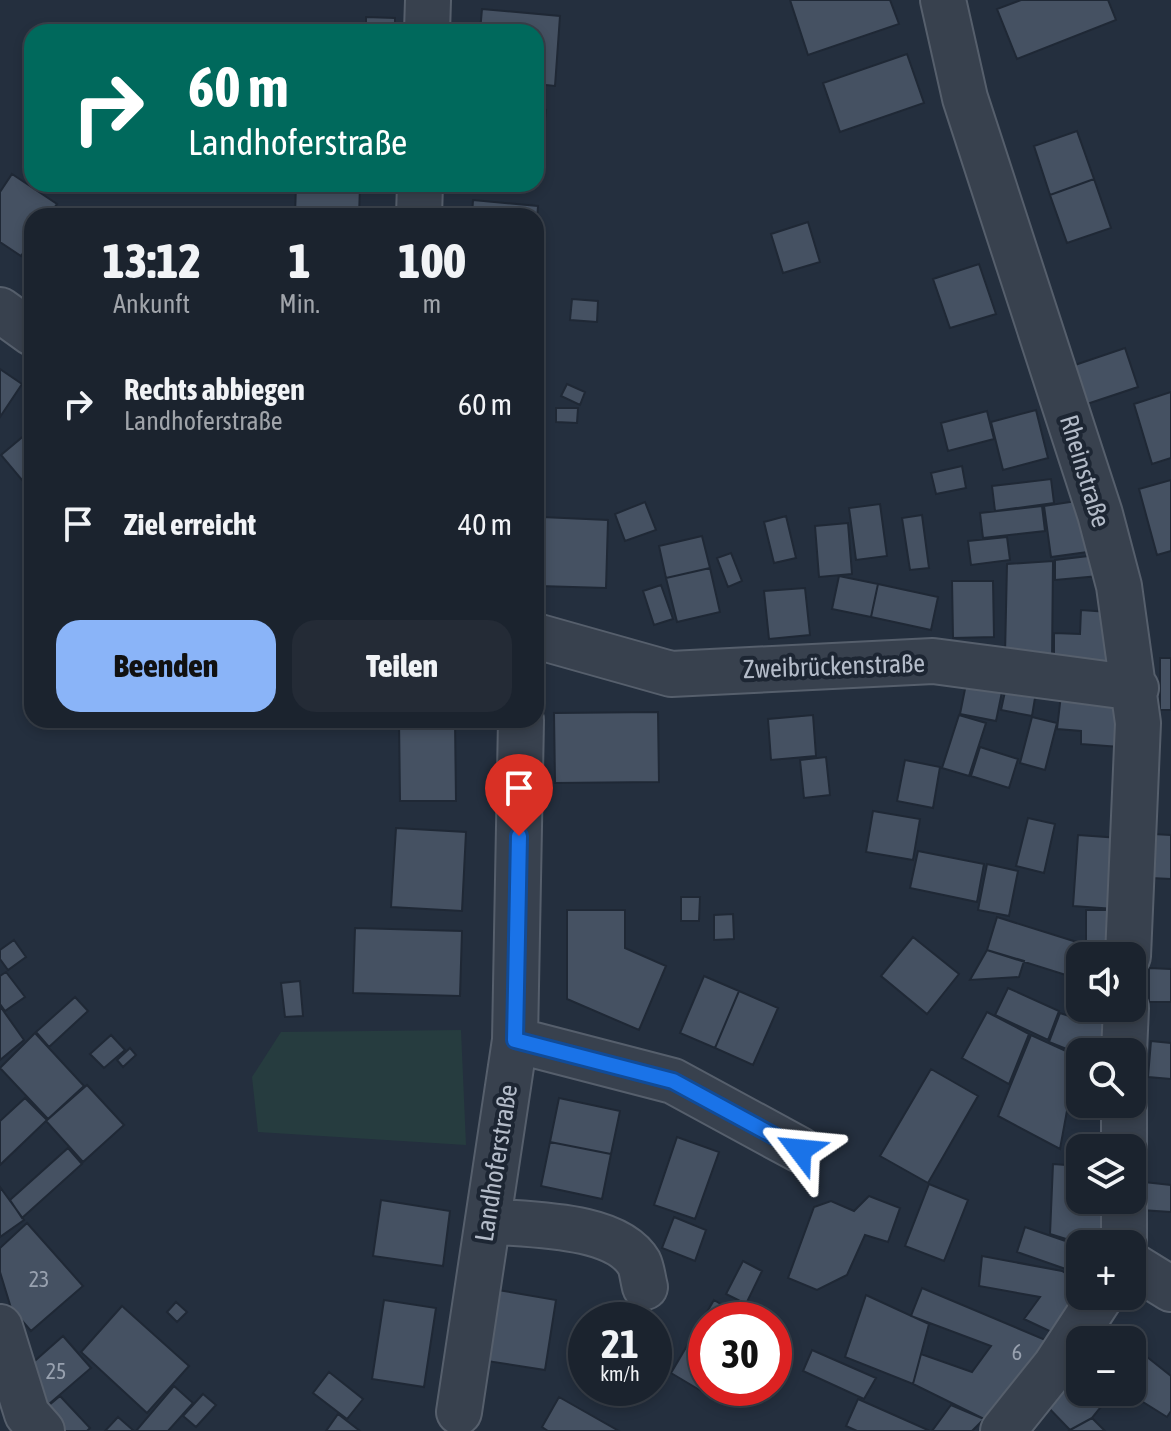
<!DOCTYPE html>
<html lang="de">
<head>
<meta charset="utf-8">
<style>
  body { margin:0; font-family:"Asap Condensed",sans-serif; background:#242b36; color:#f1f3f6; height:100vh; display:flex; flex-direction:column; font-size:30px; white-space:nowrap }
  * { box-sizing:border-box; margin:0 }
  p { font-size:26px; color:#a0a4aa }
  .icon { flex:none; width:44px; height:44px; fill:none; stroke:currentColor; stroke-width:2; stroke-linecap:round; stroke-linejoin:round }
  .map { position:relative; flex:1; overflow:hidden }
  .side { position:absolute; left:24px; top:208px; width:520px; height:520px; display:flex; flex-direction:column; background:#1b232e; border-radius:24px; box-shadow:0 4px 12px #0003,0 0 0 2px #39404a }
  .side>* { flex:none }
  .top-card { position:absolute; left:24px; top:24px; width:520px; height:168px; border-radius:24px; box-shadow:0 4px 12px #0003,0 0 0 2px #39404a; background:#00695c; color:#fff; overflow:hidden }
  .buttons { position:absolute; left:1066px; top:942px; display:grid; gap:16px }
  .buttons a { display:grid; place-items:center; width:80px; height:80px; border-radius:16px; background:#1b232e; box-shadow:0 4px 12px #0003,0 0 0 2px #39404a; font-size:40px }
  .speed { position:absolute; left:568px; top:1302px; display:flex; gap:16px; font-size:40px; font-weight:700; text-align:center }
  .speed>* { display:grid; place-content:center; width:104px; height:104px; border-radius:50%; background:#1b232e; box-shadow:0 4px 12px #0003,0 0 0 2px #39404a; line-height:1 }
  .speed small { font-size:20px; font-weight:400 }
  .speed .limit { border:12px solid #d22; background:#fff; color:#111 }
  .pin { position:absolute; display:grid; place-items:center; width:68px; height:68px; color:#fff; margin:-82px -34px; border-radius:50% 50% 50% 0; rotate:-45deg; box-shadow:0 0 8px #0007 }
  .pin .icon { rotate:45deg }
  .me { position:absolute; width:88px; margin:-44px; rotate:299deg; stroke-linejoin:round; filter:drop-shadow(0 0 6px #0008) }
  .turn { display:flex; align-items:center; gap:28px; height:168px; padding:0 32px; font-size:36px }
  .turn .icon { width:104px; height:104px; stroke-width:2.5 }
  .turn b { display:block; font-size:56px; line-height:68px }
  .eta { display:flex; justify-content:space-evenly; align-items:center; height:136px; text-align:center }
  .eta b { font-size:48px; font-weight:800; line-height:56px }
  .primary-button { display:flex; gap:16px; margin-top:auto; padding:16px 32px }
  .primary-button a { flex:1; height:92px; border-radius:24px; background:#8ab4f8; color:#111; font-size:32px; font-weight:800; line-height:92px; text-align:center }
  .primary-button a+a { background:#242b36; color:#f1f3f6 }
  ul { padding:0; list-style:none }
  li { display:flex; align-items:center; gap:24px; height:120px; padding:0 32px }
  li div { flex:1 }
  li b { display:block; font-size:30px }
  li em { font-style:normal }
  .map>svg:first-child { display:block }
  .green { fill:#263c3f }
  .building { fill:#455162; stroke:#1f2835; stroke-width:2 }
  .lines { fill:none; stroke-linecap:round; stroke-linejoin:round }
  .minor-casing { stroke:#565f6c; stroke-width:48 }
  .minor { stroke:#38414e; stroke-width:44 }
  .route-casing { stroke:#114b97; stroke-width:20 }
  .route { stroke:#1a73e8; stroke-width:14 }
  .labels { text-anchor:middle; stroke-width:8; stroke-linejoin:round; paint-order:stroke }
  .number-label { font-size:22px; fill:#98a1af }
  .street-label { font-size:26px; fill:#b4bcc9; stroke:#1d2633 }
</style>
</head>
<body>
<div class="map">
<svg width="1171" height="1431" viewBox="0 0 1171 1431">
  <rect width="100%" height="100%" fill="#242f3e"/>
  <path class="green" d="M 461,1030 L 466,1145 L 258,1132 L 252,1077 L 281,1032 Z"/>
  <path class="building" d="M 790,0 L 890,0 L 899,24 L 808,55 Z
    M 1021,0 L 1108,0 L 1116,20 L 1017,59 L 997,9 Z
    M 482,9 L 560,16 L 555,86 L 536,84 L 536,32 L 480,32 Z
    M 366,17 L 395,18 L 395,32 L 366,32 Z
    M 907,54 L 924,103 L 840,132 L 823,83 Z
    M 536,109 L 546,110 L 540,175 L 536,175 Z
    M 1077,131 L 1094,179 L 1050,195 L 1034,146 Z
    M 12,174 L 57,204 L 48,216 L 32,216 L 32,240 L 21,256 L 0,242 L 0,192 Z
    M 1094,179 L 1111,228 L 1067,243 L 1050,195 Z
    M 296,184 L 360,186 L 359,216 L 295,216 Z
    M 473,200 L 538,206 L 536,237 L 536,216 L 472,216 Z
    M 808,222 L 820,262 L 783,273 L 771,234 Z
    M 979,264 L 996,314 L 950,328 L 933,279 Z
    M 572,299 L 598,301 L 597,322 L 570,320 Z
    M 1125,348 L 1138,387 L 1081,406 L 1069,367 Z
    M 0,369 L 22,384 L 0,417 Z
    M 567,384 L 585,392 L 580,405 L 561,396 Z
    M 1171,392 L 1171,458 L 1152,464 L 1134,404 Z
    M 556,408 L 578,408 L 577,423 L 556,422 Z
    M 1036,410 L 1048,458 L 1003,470 L 991,422 Z
    M 987,411 L 994,439 L 948,451 L 941,423 Z
    M 32,429 L 32,492 L 1,455 Z
    M 962,466 L 966,488 L 936,494 L 931,473 Z
    M 1051,479 L 1054,503 L 995,511 L 992,486 Z
    M 1171,480 L 1171,551 L 1157,555 L 1139,489 Z
    M 1083,500 L 1095,551 L 1051,557 L 1044,506 Z
    M 645,502 L 656,530 L 625,541 L 615,514 Z
    M 880,504 L 887,556 L 856,560 L 849,508 Z
    M 1042,506 L 1045,531 L 983,538 L 980,513 Z
    M 922,515 L 929,568 L 910,570 L 902,518 Z
    M 786,516 L 796,558 L 774,563 L 764,522 Z
    M 542,517 L 608,520 L 606,588 L 539,586 Z
    M 848,523 L 852,574 L 819,577 L 815,526 Z
    M 702,536 L 710,568 L 666,578 L 659,546 Z
    M 1007,537 L 1010,560 L 971,565 L 968,541 Z
    M 731,553 L 742,581 L 728,587 L 717,558 Z
    M 1097,555 L 1099,576 L 1055,580 L 1055,560 Z
    M 1053,561 L 1052,661 L 1005,655 L 1007,564 Z
    M 710,568 L 720,612 L 677,622 L 666,578 Z
    M 839,576 L 878,584 L 871,617 L 832,609 Z
    M 952,581 L 993,581 L 994,637 L 953,638 Z
    M 878,584 L 938,597 L 931,630 L 871,617 Z
    M 661,585 L 673,619 L 654,625 L 643,591 Z
    M 805,588 L 810,635 L 769,639 L 764,591 Z
    M 1081,610 L 1109,612 L 1107,667 L 1054,661 L 1054,633 L 1080,634 Z
    M 1160,658 L 1171,658 L 1171,710 L 1160,710 Z
    M 967,679 L 1003,687 L 996,721 L 960,714 Z
    M 1006,687 L 1036,692 L 1032,716 L 1001,710 Z
    M 1061,695 L 1121,705 L 1120,747 L 1081,744 L 1081,731 L 1057,729 Z
    M 658,712 L 659,782 L 555,783 L 554,713 Z
    M 813,715 L 816,756 L 771,760 L 768,719 Z
    M 959,715 L 986,723 L 969,776 L 942,768 Z
    M 1032,717 L 1057,723 L 1045,770 L 1020,763 Z
    M 399,720 L 455,720 L 456,801 L 400,801 Z
    M 980,747 L 1018,759 L 1009,788 L 971,776 Z
    M 826,757 L 830,795 L 804,798 L 800,760 Z
    M 905,760 L 940,767 L 933,808 L 897,801 Z
    M 873,811 L 920,819 L 913,860 L 866,852 Z
    M 1028,818 L 1055,824 L 1044,873 L 1016,866 Z
    M 396,828 L 466,832 L 462,911 L 391,907 Z
    M 1153,834 L 1171,835 L 1171,879 L 1150,878 Z
    M 1078,835 L 1120,838 L 1115,909 L 1073,906 Z
    M 918,851 L 984,864 L 977,902 L 910,888 Z
    M 987,864 L 1018,871 L 1009,916 L 978,910 Z
    M 681,897 L 700,897 L 699,921 L 681,921 Z
    M 567,910 L 625,910 L 625,948 L 666,966 L 639,1030 L 567,999 Z
    M 1086,910 L 1116,910 L 1116,956 L 1086,956 Z
    M 733,914 L 734,939 L 714,940 L 714,915 Z
    M 997,917 L 1080,943 L 1069,976 L 987,950 Z
    M 355,928 L 462,931 L 460,996 L 353,993 Z
    M 913,937 L 959,974 L 927,1014 L 881,976 Z
    M 14,940 L 26,957 L 8,970 L 0,959 L 0,950 Z
    M 987,950 L 1024,961 L 1019,977 L 970,980 Z
    M 1149,968 L 1171,969 L 1171,1002 L 1149,1002 Z
    M 6,972 L 25,997 L 5,1011 L 0,1004 L 0,976 Z
    M 704,976 L 739,991 L 715,1048 L 680,1033 Z
    M 300,981 L 303,1016 L 285,1017 L 281,983 Z
    M 1078,986 L 1080,1008 L 1112,1008 L 1111,1052 L 1079,1054 L 1049,1042 L 1060,1013 L 1078,1019 Z
    M 1008,988 L 1059,1011 L 1048,1040 L 995,1015 Z
    M 739,991 L 778,1008 L 753,1065 L 715,1048 Z
    M 75,997 L 88,1011 L 49,1047 L 36,1032 Z
    M 0,1006 L 24,1040 L 0,1060 Z
    M 987,1012 L 1029,1034 L 1009,1084 L 962,1058 Z
    M 35,1033 L 84,1086 L 48,1119 L 0,1068 Z
    M 111,1035 L 125,1050 L 104,1068 L 90,1054 Z
    M 1031,1035 L 1077,1056 L 1060,1149 L 998,1116 Z
    M 1151,1041 L 1171,1043 L 1171,1079 L 1148,1077 Z
    M 130,1048 L 136,1055 L 123,1067 L 117,1060 Z
    M 931,1069 L 978,1096 L 928,1183 L 880,1156 Z
    M 87,1085 L 124,1125 L 83,1162 L 46,1121 Z
    M 25,1098 L 47,1120 L 0,1165 L 0,1121 Z
    M 559,1098 L 620,1111 L 611,1154 L 550,1142 Z
    M 677,1137 L 719,1152 L 695,1219 L 654,1205 Z
    M 550,1142 L 611,1154 L 602,1199 L 541,1186 Z
    M 68,1148 L 82,1164 L 22,1218 L 10,1200 Z
    M 1053,1164 L 1080,1166 L 1080,1200 L 1107,1200 L 1103,1244 L 1082,1244 L 1050,1234 Z
    M 1144,1182 L 1171,1185 L 1171,1212 L 1141,1210 Z
    M 929,1184 L 968,1200 L 944,1261 L 905,1246 Z
    M 0,1187 L 24,1220 L 0,1237 Z
    M 869,1196 L 900,1208 L 888,1242 L 865,1235 L 847,1275 L 817,1290 L 788,1278 L 814,1207 L 831,1201 L 854,1211 Z
    M 381,1200 L 450,1211 L 443,1266 L 373,1256 Z
    M 674,1217 L 706,1230 L 695,1261 L 662,1248 Z
    M 27,1223 L 83,1286 L 31,1331 L 11,1308 L 0,1272 L 0,1248 Z
    M 1025,1227 L 1080,1246 L 1080,1274 L 1017,1252 Z
    M 982,1256 L 1062,1271 L 1080,1282 L 1080,1296 L 1060,1336 L 1024,1319 L 1040,1297 L 979,1286 Z
    M 743,1261 L 762,1271 L 746,1304 L 726,1294 Z
    M 922,1288 L 1055,1344 L 984,1419 L 913,1384 L 921,1354 L 972,1372 L 991,1346 L 911,1316 Z
    M 498,1290 L 556,1300 L 545,1370 L 487,1361 Z
    M 866,1295 L 929,1324 L 913,1384 L 845,1357 Z
    M 384,1300 L 436,1308 L 424,1387 L 372,1379 Z
    M 714,1300 L 747,1320 L 706,1320 L 706,1388 L 719,1388 L 713,1398 L 671,1373 Z
    M 176,1302 L 187,1312 L 177,1322 L 167,1312 Z
    M 122,1306 L 189,1366 L 147,1413 L 81,1352 Z
    M 1105,1324 L 1125,1340 L 1092,1340 Z
    M 63,1336 L 91,1368 L 42,1410 L 20,1374 Z
    M 1132,1345 L 1171,1376 L 1171,1411 L 1167,1417 L 1127,1392 L 1132,1392 Z
    M 812,1350 L 876,1378 L 864,1399 L 803,1371 Z
    M 1080,1364 L 1080,1392 L 1113,1392 L 1092,1418 L 1070,1430 L 1043,1402 Z
    M 329,1372 L 363,1399 L 347,1419 L 313,1393 Z
    M 174,1386 L 193,1403 L 168,1431 L 136,1431 Z
    M 203,1394 L 216,1405 L 196,1427 L 183,1416 Z
    M 60,1396 L 90,1428 L 87,1431 L 61,1431 L 42,1411 Z
    M 559,1397 L 619,1431 L 548,1431 L 542,1427 Z
    M 858,1399 L 930,1431 L 857,1431 L 846,1426 Z
    M 951,1405 L 984,1419 L 972,1431 L 932,1431 Z
    M 338,1414 L 360,1431 L 326,1431 Z
    M 118,1417 L 134,1431 L 105,1431 Z
    M 1092,1418 L 1105,1431 L 1068,1431 L 1070,1430 Z"/>
  <g class="lines">
    <defs>
      <path id="minor" d="M 943,0 L 965,98 L 1100,514 L 1119,586 L 1138,723 L 1128,956
        M 427,32 L 428,0
        M 419,216 L 420,184
        M 0,310 L 32,333
        M 536,636 L 671,674 L 933,661 L 1136,688
        M 515,1040 L 673,1081 L 800,1150
        M 1124,1052 L 1126,1008
        M 1124,1104 L 1124,1148
        M 1124,1200 L 1124,1244
        M 488,1221 C 528,1225 616,1223 639,1263 C 642,1269 643,1280 645,1287
        M 1132,1265 L 1171,1289
        M 0,1327 L 27,1414 L 42,1431
        M 459,1412 L 515,1040 L 521,720
        M 1003,1431 L 1055,1366 L 1101,1296"/>
    </defs>
    <use href="#minor" class="minor-casing"/>
    <use href="#minor" class="minor"/>
  </g>
  <g class="lines">
    <defs>
      <path id="route" d="M 519,836 L 515,1040 L 673,1081 L 800,1150"/>
    </defs>
    <use href="#route" class="route-casing"/>
    <use href="#route" class="route"/>
  </g>
  <g class="labels">
    <g class="number-label">
      <text x="39" y="1287">23</text>
      <text x="1017" y="1360">6</text>
      <text x="56" y="1379">25</text>
    </g>
    <g class="street-label">
      <text transform="translate(1085 471) rotate(73)" y="9">Rheinstraße</text>
      <text transform="translate(834 666) rotate(-2)" y="9">Zweibrückenstraße</text>
      <text transform="translate(496 1163) rotate(-81)" y="9">Landhoferstraße</text>
    </g>
  </g>
</svg>
<div class="buttons">
<a><svg class="icon" aria-label="sound" viewBox="0 0 24 24"><path d="M4 9h4l5-4v14l-5-4H4zM17 9q2 3 0 6"/></svg></a>
<a><svg class="icon" aria-label="search" viewBox="0 0 24 24"><circle cx="10" cy="10" r="6"/><path d="M15 15l6 6"/></svg></a>
<a><svg class="icon" aria-label="layers" viewBox="0 0 24 24"><path d="M12 4l9 5-9 5-9-5zM3 14l9 5 9-5"/></svg></a>
<a>+</a>
<a>−</a>
</div>
<div class="speed"><div>21<small>km/h</small></div><div class="limit">30</div></div>
<div class="pin" style="left:519px;top:836px;background:#d93025"><svg class="icon" aria-label="arrive" viewBox="0 0 24 24"><path d="M6 21V4h12l-3 4 3 4H6"/></svg></div>
<svg class="me" style="left:800px;top:1150px" viewBox="-20 -20 40 40"><path d="M0-17L14 15 0 8-14 15z" fill="#1a73e8" stroke="#fff" stroke-width="4"/></svg>
<div class="top-card">
<div class="turn"><svg class="icon" aria-label="right" viewBox="0 0 24 24"><path d="M7 20v-9h11M14 6l5 5-5 5"/></svg><div><b>60 m</b>Landhoferstraße</div></div>
</div>
<section class="side">
<div class="eta">
<div><b>13:12</b><p>Ankunft</p></div>
<div><b>1</b><p>Min.</p></div>
<div><b>100</b><p>m</p></div>
</div>
<ul>
<li><svg class="icon" aria-label="right" viewBox="0 0 24 24"><path d="M7 20v-9h11M14 6l5 5-5 5"/></svg><div><b>Rechts abbiegen</b><p>Landhoferstraße</p></div><em>60 m</em></li>
<li><svg class="icon" aria-label="arrive" viewBox="0 0 24 24"><path d="M6 21V4h12l-3 4 3 4H6"/></svg><div><b>Ziel erreicht</b></div><em>40 m</em></li>
</ul>
<div class="primary-button"><a>Beenden</a><a>Teilen</a></div>
</section>
</div>
</body>
</html>
